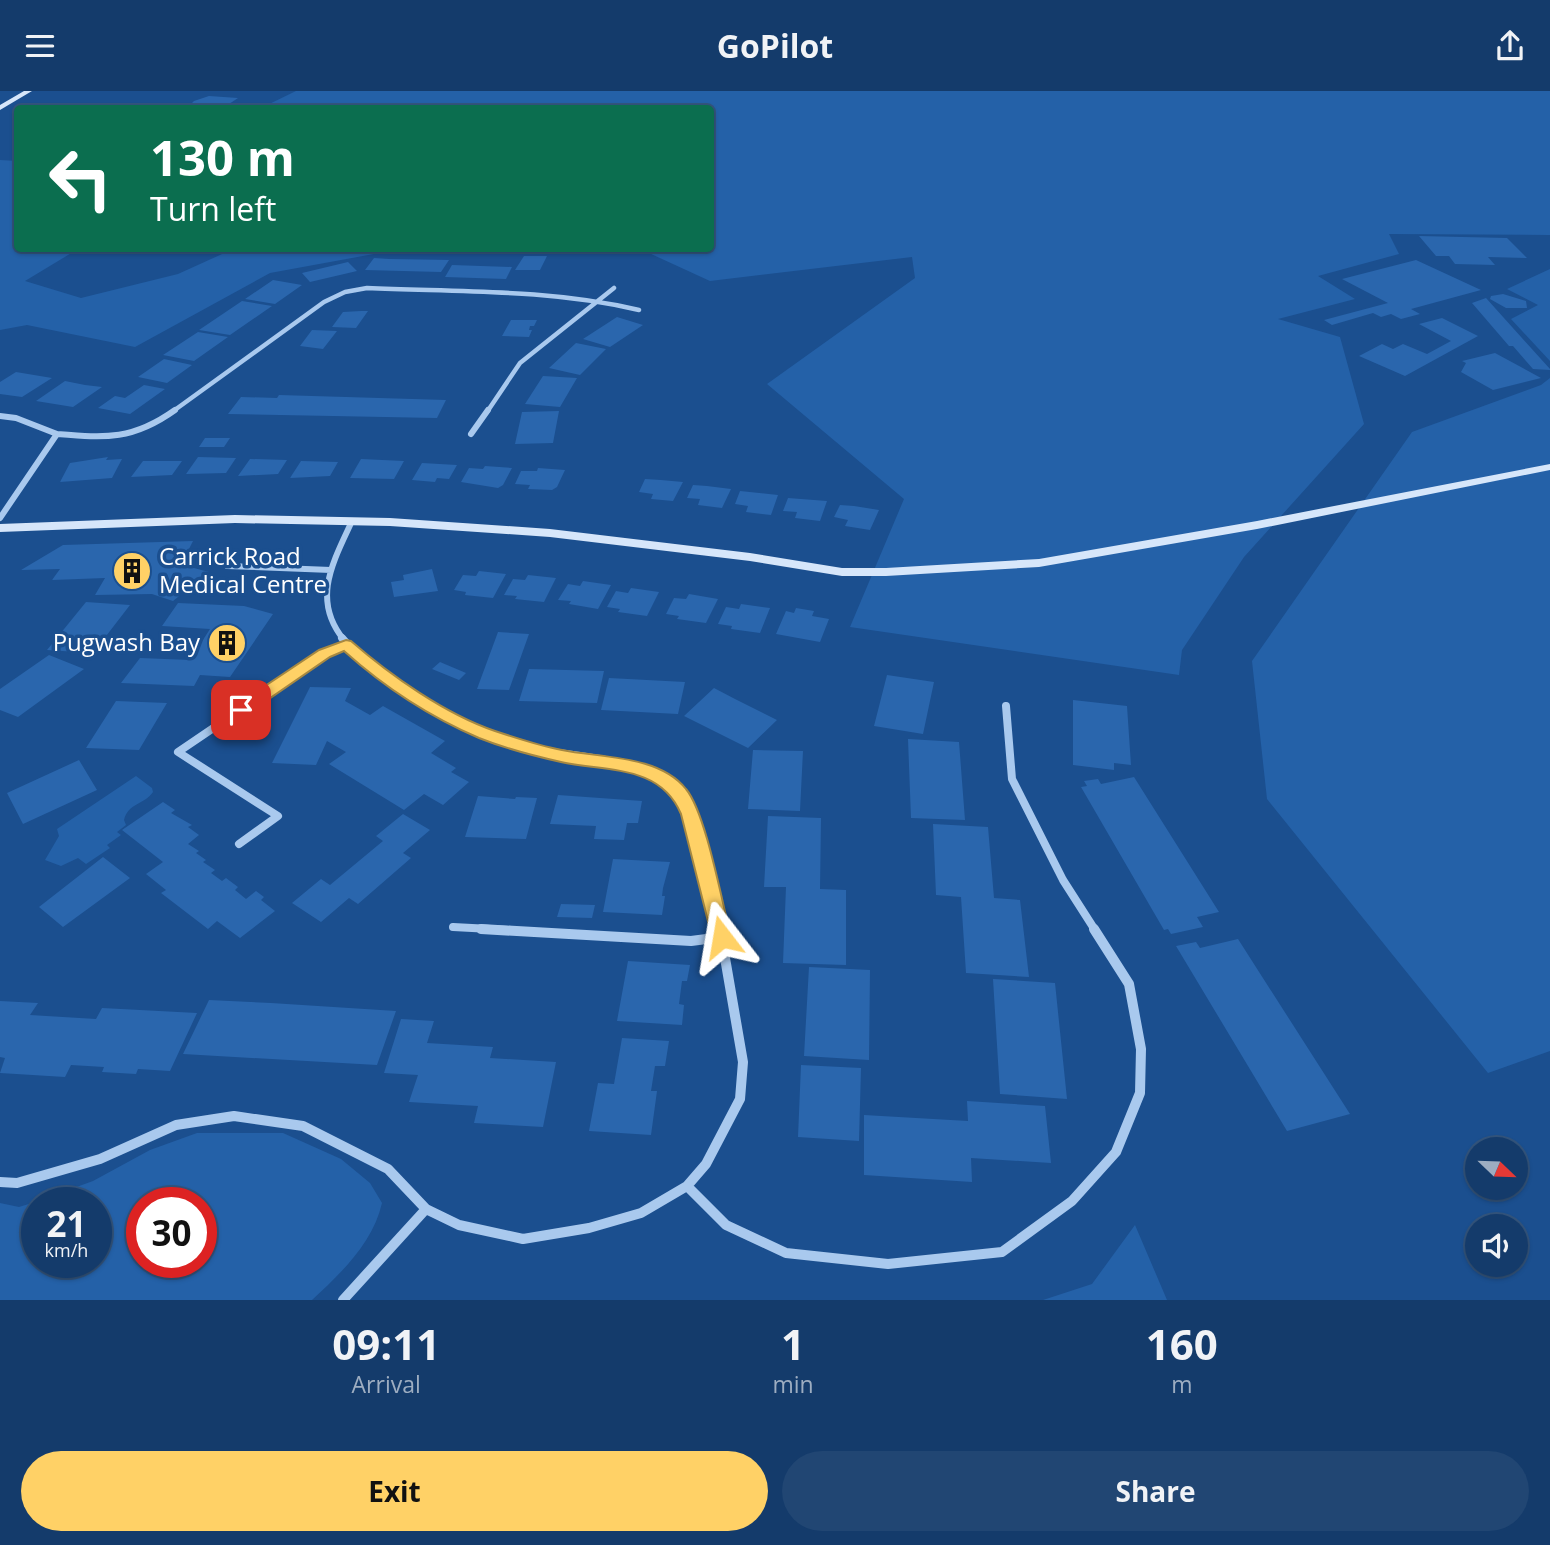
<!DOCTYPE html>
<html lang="en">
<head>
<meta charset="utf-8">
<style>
  body { margin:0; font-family:"Open Sans",sans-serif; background:#214673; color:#f1f3f6; height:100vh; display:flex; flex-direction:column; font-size:26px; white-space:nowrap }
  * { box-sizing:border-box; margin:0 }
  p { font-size:23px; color:#9dadc1 }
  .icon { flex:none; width:38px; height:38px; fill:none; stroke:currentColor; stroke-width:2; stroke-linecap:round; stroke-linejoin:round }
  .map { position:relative; height:1209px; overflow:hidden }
  .details { display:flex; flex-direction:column; background:#143b6b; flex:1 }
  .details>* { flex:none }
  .hud { position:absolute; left:14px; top:14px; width:700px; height:147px; border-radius:7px; box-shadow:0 2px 5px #0004,0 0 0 2px #33557e; background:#0b6e4f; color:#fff; overflow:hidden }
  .needle { width:46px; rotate:113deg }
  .controls { position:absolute; left:1465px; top:1046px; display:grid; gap:14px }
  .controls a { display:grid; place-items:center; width:63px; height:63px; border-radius:50%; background:#143b6b; box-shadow:0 2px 5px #0004,0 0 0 2px #33557e; font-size:35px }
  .speed { position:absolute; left:21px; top:1096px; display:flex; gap:14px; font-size:35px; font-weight:700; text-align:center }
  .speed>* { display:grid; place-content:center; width:91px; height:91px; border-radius:50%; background:#143b6b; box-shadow:0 2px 5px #0004,0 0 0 2px #33557e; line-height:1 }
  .speed small { font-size:18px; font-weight:400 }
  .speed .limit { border:10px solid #d22; background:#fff; color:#111 }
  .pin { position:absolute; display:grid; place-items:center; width:60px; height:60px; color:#fff; margin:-30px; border-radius:14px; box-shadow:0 4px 10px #0006 }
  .me { position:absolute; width:77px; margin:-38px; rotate:346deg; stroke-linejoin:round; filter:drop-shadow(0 0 5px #0008) }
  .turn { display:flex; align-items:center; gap:24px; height:147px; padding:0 21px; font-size:32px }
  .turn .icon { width:91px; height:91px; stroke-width:2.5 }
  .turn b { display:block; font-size:49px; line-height:60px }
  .eta { display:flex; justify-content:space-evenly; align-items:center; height:119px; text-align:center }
  .eta b { font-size:42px; font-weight:700; line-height:49px }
  .action { display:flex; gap:14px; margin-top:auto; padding:14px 21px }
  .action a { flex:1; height:80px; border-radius:42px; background:#ffd166; color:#111; font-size:28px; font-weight:700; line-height:80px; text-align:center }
  .action a+a { background:#214673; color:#f1f3f6 }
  header { display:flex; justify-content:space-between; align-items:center; height:91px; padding:0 21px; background:#143b6b; font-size:32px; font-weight:700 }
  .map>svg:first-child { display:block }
  .green { fill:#2461a8; fill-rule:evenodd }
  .building { fill:#2a66ad }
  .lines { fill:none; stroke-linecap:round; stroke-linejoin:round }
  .street-far3 { stroke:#a9c9ee; stroke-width:4.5 }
  .street-far2 { stroke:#a9c9ee; stroke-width:6 }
  .street-far1 { stroke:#a9c9ee; stroke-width:8 }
  .street { stroke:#a9c9ee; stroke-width:10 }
  .secondary { fill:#d6e6fa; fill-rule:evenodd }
  .route { fill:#ffd166; stroke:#a68842; stroke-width:2 }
  .labels { text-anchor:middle; stroke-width:7; stroke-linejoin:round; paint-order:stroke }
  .poi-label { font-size:24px; fill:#fff; stroke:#1b4f8f; text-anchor:start }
</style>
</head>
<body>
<header><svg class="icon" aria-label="menu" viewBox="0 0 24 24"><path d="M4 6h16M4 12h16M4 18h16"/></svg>GoPilot<svg class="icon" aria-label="share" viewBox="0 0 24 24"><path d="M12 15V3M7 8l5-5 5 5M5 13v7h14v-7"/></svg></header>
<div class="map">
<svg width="1550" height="1209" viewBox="0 0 1550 1209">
  <rect width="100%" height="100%" fill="#1b4f8f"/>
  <path class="green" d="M 296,0 L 1550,0 L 1550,144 L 1389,143 L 1399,163 L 1318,185 L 1355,208 L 1278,228 L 1340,246 L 1364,333 L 1244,466 L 1182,559 L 1179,584 L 850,536 L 904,408 L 767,293 L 915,187 L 912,166 L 710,190 L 649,162 L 614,158 L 710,158 L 710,18 L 259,18 Z
    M 0,69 L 17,70 L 18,158 L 78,158 L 25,190 L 81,207 L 178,183 L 231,159 L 401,158 L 270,182 L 135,256 L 27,234 L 0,239 Z
    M 1550,178 L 1550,270 L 1511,228 L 1538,214 L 1507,198 Z
    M 1550,287 L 1550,960 L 1488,982 L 1267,708 L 1252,570 L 1412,341 L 1541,294 Z
    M 136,685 L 152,697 L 153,701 C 144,714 128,712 124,729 L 126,734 L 117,741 L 121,744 L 107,754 L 110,757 L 86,773 L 78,767 L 61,775 L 45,769 L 59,745 L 57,738 Z
    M 197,1042 L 283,1042 L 341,1068 L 370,1092 L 382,1112 C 373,1152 341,1182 312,1209 L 0,1209 L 0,1112 L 19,1116 L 38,1110 L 93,1090 L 150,1059 ZM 37,1111 L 96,1111 L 96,1171 L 37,1171 ZM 142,1111 L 201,1111 L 201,1171 L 142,1171 Z
    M 1135,1134 L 1167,1209 L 1043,1209 L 1092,1193 Z"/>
  <path class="building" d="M 209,5 L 238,7 L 229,13 L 188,16 L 194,10 Z
    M 1419,145 L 1507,147 L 1527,167 L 1488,166 L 1495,174 L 1455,173 L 1449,165 L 1436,165 Z
    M 524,165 L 547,165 L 540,179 L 515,179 Z
    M 374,167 L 389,168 L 449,169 L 441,181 L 365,179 Z
    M 1416,169 L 1481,199 L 1411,218 L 1420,223 L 1401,228 L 1391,223 L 1381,226 L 1373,222 L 1332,234 L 1324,229 L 1388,212 L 1342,188 Z
    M 348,171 L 357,180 L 310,191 L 302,182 Z
    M 452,174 L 512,176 L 506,188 L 445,186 Z
    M 273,189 L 302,194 L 275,213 L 245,208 Z
    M 1503,203 L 1526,210 L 1527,217 L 1506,217 L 1490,208 L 1491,205 Z
    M 1486,207 L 1550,278 L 1550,279 L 1533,278 L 1513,255 L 1509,255 L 1472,212 Z
    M 242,210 L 272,215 L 230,244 L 199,239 Z
    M 361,220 L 368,220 L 356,237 L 332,236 L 343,221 Z
    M 617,226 L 643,234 L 610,256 L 583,248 Z
    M 1442,227 L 1478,245 L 1405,285 L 1359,265 L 1382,253 L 1393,258 L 1403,253 L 1427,263 L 1451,250 L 1419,233 Z
    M 511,229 L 537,229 L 534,235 L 530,235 L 529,239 L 532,239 L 529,246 L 502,245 Z
    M 312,239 L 337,240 L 323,258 L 300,255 Z
    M 198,241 L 228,246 L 194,270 L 163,264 Z
    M 576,252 L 606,258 L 580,284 L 549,277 Z
    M 1495,262 L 1541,287 L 1493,299 L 1461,281 L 1466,272 L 1462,270 Z
    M 164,268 L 192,274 L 167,292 L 138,286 Z
    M 16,281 L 52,287 L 22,306 L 0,303 L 0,291 Z
    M 543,285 L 577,287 L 560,316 L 525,313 Z
    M 65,290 L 85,294 L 102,296 L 73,316 L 36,310 Z
    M 144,294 L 165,298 L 130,323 L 98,317 L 115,305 L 125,307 Z
    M 279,304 L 446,309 L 437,327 L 228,323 L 241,306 L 277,307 Z
    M 559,320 L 553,352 L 515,353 L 522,321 Z
    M 205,347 L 230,347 L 224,356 L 199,356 Z
    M 108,366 L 106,369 L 122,368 L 112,387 L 60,391 L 70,372 Z
    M 198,366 L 236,367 L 226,382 L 186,383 Z
    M 250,368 L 287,369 L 278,383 L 238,385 Z
    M 361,368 L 404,370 L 394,388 L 350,387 Z
    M 143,370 L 182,370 L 172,384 L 131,386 Z
    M 301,370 L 338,371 L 330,385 L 290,387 Z
    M 422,372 L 457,374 L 449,388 L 437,387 L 435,391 L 412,389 Z
    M 485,375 L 512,377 L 503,394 L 498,397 L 461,391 L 469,377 L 483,378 Z
    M 538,377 L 565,379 L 557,396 L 552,399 L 528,398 L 530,394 L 515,393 L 521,380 L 537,380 Z
    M 645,388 L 661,389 L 683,391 L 673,410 L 651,408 L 653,403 L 639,401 Z
    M 693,394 L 707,395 L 731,398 L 722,417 L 698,414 L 700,408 L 687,407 Z
    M 740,400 L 778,404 L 771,424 L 746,421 L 748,415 L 735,413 Z
    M 788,407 L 827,410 L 820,430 L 795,427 L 797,421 L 783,420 Z
    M 840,414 L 854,415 L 879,419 L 870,439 L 845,435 L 848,429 L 834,426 Z
    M 193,450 L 183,470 L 193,473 L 190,476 L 209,481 L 173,510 L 152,503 L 95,504 L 105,487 L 52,489 L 60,478 L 21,479 L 63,454 Z
    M 432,478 L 438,500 L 394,506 L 391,491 L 404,489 L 403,484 Z
    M 479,480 L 506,483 L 493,507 L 465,504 L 466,501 L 454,499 L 463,484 L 476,485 Z
    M 528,484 L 556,487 L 544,511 L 515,508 L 517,505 L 504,504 L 513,488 L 525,489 Z
    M 583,490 L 611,494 L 598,518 L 569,513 L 571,510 L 558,509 L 568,493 L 580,495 Z
    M 631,497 L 659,501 L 647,525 L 618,521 L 620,518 L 607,516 L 616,500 L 628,502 Z
    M 689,503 L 718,508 L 706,532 L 677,528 L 679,525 L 666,523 L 674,507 L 686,508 Z
    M 86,511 L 130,514 L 93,562 L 47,559 Z
    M 178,512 L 244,515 L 273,523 L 230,586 L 200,584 L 194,595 L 121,592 L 140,567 L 190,569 L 210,538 L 162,535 Z
    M 741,513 L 770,517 L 760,542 L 731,538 L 732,535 L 718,533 L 726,516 L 739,518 Z
    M 796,517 L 814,520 L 812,525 L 829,528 L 820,551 L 776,543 L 786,520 L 794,522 Z
    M 498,541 L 529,543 L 509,599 L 477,598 Z
    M 49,564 L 84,578 L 18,626 L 0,619 L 0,598 Z
    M 440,571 L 466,582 L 459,589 L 432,578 Z
    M 529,578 L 604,580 L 597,612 L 519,610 Z
    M 887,584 L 934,591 L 923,643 L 874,635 Z
    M 609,587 L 685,591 L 678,623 L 601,619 Z
    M 310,596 L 351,597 L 345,610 L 370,624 L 383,615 L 445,650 L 431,662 L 456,677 L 451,681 L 469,691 L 443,714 L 424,703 L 404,719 L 329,673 L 346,661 L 327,650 L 316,674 L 272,672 Z
    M 714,597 L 735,608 L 777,629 L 748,657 L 684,625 Z
    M 1073,609 L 1127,615 L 1131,674 L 1114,672 L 1114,679 L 1073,674 Z
    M 116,610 L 167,612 L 139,659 L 86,657 Z
    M 908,648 L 959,651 L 965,729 L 911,727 Z
    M 753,659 L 803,660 L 800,720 L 748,718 Z
    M 79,669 L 97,699 L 23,733 L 7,702 Z
    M 1134,686 L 1219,821 L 1197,826 L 1203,836 L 1171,843 L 1168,838 L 1164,839 L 1081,696 L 1087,695 L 1084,690 L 1098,688 L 1101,693 Z
    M 558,704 L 642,710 L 638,732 L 627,732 L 624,749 L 594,748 L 596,735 L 550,733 Z
    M 478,705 L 515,708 L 516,706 L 537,707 L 526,748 L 465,746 Z
    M 163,711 L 175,719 L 171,722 L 192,734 L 188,736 L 199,744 L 188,753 L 199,760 L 196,762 L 206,769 L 203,771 L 215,779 L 211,782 L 222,790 L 226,787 L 238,796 L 235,799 L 246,808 L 256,800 L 264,806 L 261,809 L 275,820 L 240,847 L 217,830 L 208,838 L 161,802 L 166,799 L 146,783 L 163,771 L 122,739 Z
    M 403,723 L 430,739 L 403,762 L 411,767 L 358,813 L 349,807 L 321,831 L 292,812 L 321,788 L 330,794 L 383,750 L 376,745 Z
    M 768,725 L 821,727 L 820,798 L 846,799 L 846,874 L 783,872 L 786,796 L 764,796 Z
    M 933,733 L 988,736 L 994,807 L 1020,809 L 1029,886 L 966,882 L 961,806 L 936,804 Z
    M 103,766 L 130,787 L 63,836 L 39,816 Z
    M 613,768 L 670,771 L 663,797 L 662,805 L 665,805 L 662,824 L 603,821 Z
    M 561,813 L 595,814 L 592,827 L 557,826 Z
    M 1238,848 L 1350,1023 L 1287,1040 L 1176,855 L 1196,851 L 1200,857 Z
    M 628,870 L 690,874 L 687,890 L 682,890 L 679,913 L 684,914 L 682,934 L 617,930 Z
    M 809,876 L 870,879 L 869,969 L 804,965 Z
    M 993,888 L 1055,892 L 1067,1008 L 1000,1003 Z
    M 209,909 L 271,912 L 396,920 L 377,974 L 183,963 Z
    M 0,910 L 38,912 L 30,924 L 96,928 L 102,917 L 197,922 L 170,980 L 138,978 L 136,983 L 102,981 L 104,976 L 71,974 L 65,986 L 0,982 L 5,967 L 0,966 Z
    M 401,928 L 434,930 L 427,952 L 493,956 L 490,967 L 556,971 L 543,1036 L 474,1032 L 478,1015 L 409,1011 L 418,984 L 384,982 Z
    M 622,947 L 669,950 L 665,975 L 655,975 L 651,1000 L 657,1000 L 651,1044 L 589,1040 L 598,992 L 614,993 Z
    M 801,974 L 861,977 L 859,1050 L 798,1046 Z
    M 967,1010 L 1045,1015 L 1051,1072 L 971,1067 L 972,1091 L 864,1084 L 864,1024 L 968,1030 Z"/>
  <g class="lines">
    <path class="street-far3" d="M 172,321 L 324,211 L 345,201 L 367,197 C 458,201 549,198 639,219
      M 487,321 L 520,272 L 614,197"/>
    <path class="street-far2" d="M 0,325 L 16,327 L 57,343
      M 471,343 L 488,319
      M 0,427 L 57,343 C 107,347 133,349 175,319
      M 227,475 L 331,479
      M 344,549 C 311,509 333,471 352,430"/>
    <path class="street-far1" d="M 342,547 C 382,595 459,636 518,654 C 562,668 650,663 679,702 C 698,727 712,806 720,839
      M 1006,615 L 1012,688 L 1063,789 L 1095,839
      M 239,753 L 278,725 L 178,661 L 324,562 L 346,553
      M 453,836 L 511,839"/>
    <path class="street" d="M 481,838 L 691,850 L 722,846
      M 0,1091 L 17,1092 L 100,1068 L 176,1034 L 234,1025 L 303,1035 L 388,1078 L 426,1118 L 459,1134 L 523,1148 L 589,1137 L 641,1122 L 687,1095 L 706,1073 L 740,1008 L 743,971 L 720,838
      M 687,1095 L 726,1134 L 786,1162 L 888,1173 L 1002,1161 L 1072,1110 L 1116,1061 L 1140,1002 L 1141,958 L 1129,893 L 1094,838
      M 343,1209 L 426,1118"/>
    <path class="secondary" d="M 24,0 L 32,0 L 0,19 L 0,14 Z
      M 1550,373 L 1550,379 L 1257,438 L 1039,476 L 886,485 L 842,485 L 750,470 L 550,446 L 390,435 L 235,432 L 0,441 L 0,433 L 235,424 L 390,427 L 550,438 L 750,462 L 842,477 L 886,477 L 1039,468 L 1257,430 Z"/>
  </g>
  <path class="route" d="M 346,549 L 351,550 C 390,584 445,623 495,640 C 516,647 540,655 562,659 C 601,667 659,664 686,698 C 706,722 722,812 731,846 L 729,851 L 722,854 L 715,851 L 712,846 L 681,723 C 660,673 606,681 561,671 C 534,665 504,657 479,647 C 430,626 383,595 344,560 L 330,566 L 247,623 L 235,623 L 233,619 L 235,615 L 319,559 Z"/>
  <defs>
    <symbol id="building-disc" viewBox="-11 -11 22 22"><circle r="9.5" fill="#ffd166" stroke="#1b4f8f"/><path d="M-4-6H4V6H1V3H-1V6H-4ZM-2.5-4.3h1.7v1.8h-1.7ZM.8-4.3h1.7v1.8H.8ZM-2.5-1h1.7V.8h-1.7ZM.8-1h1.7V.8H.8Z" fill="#111"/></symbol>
  </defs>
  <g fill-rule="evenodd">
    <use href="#building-disc" x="110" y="458" width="44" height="44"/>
    <use href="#building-disc" x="205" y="530" width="44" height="44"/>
  </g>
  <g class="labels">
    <g class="poi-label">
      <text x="159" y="474">Carrick Road<tspan x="159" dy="28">Medical Centre</tspan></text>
      <text x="200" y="560" text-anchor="end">Pugwash Bay</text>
    </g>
  </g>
</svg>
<div class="controls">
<a><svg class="needle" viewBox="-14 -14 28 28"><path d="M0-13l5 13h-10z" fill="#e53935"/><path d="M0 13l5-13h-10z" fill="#9dadc1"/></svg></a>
<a><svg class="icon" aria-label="sound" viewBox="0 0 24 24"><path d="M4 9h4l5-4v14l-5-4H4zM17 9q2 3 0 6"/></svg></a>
</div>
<div class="speed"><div>21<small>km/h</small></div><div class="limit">30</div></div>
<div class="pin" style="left:241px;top:619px;background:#d93025"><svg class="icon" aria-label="arrive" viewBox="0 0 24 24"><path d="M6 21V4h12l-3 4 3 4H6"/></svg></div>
<svg class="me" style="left:722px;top:846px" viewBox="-20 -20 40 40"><path d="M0-17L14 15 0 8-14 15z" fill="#ffd166" stroke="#fff" stroke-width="4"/></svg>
<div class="hud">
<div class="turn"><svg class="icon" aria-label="left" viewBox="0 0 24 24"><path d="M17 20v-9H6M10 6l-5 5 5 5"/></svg><div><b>130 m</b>Turn left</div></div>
</div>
</div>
<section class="details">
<div class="eta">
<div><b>09:11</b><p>Arrival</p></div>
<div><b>1</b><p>min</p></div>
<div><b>160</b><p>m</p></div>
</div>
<div class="action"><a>Exit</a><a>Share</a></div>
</section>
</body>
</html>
